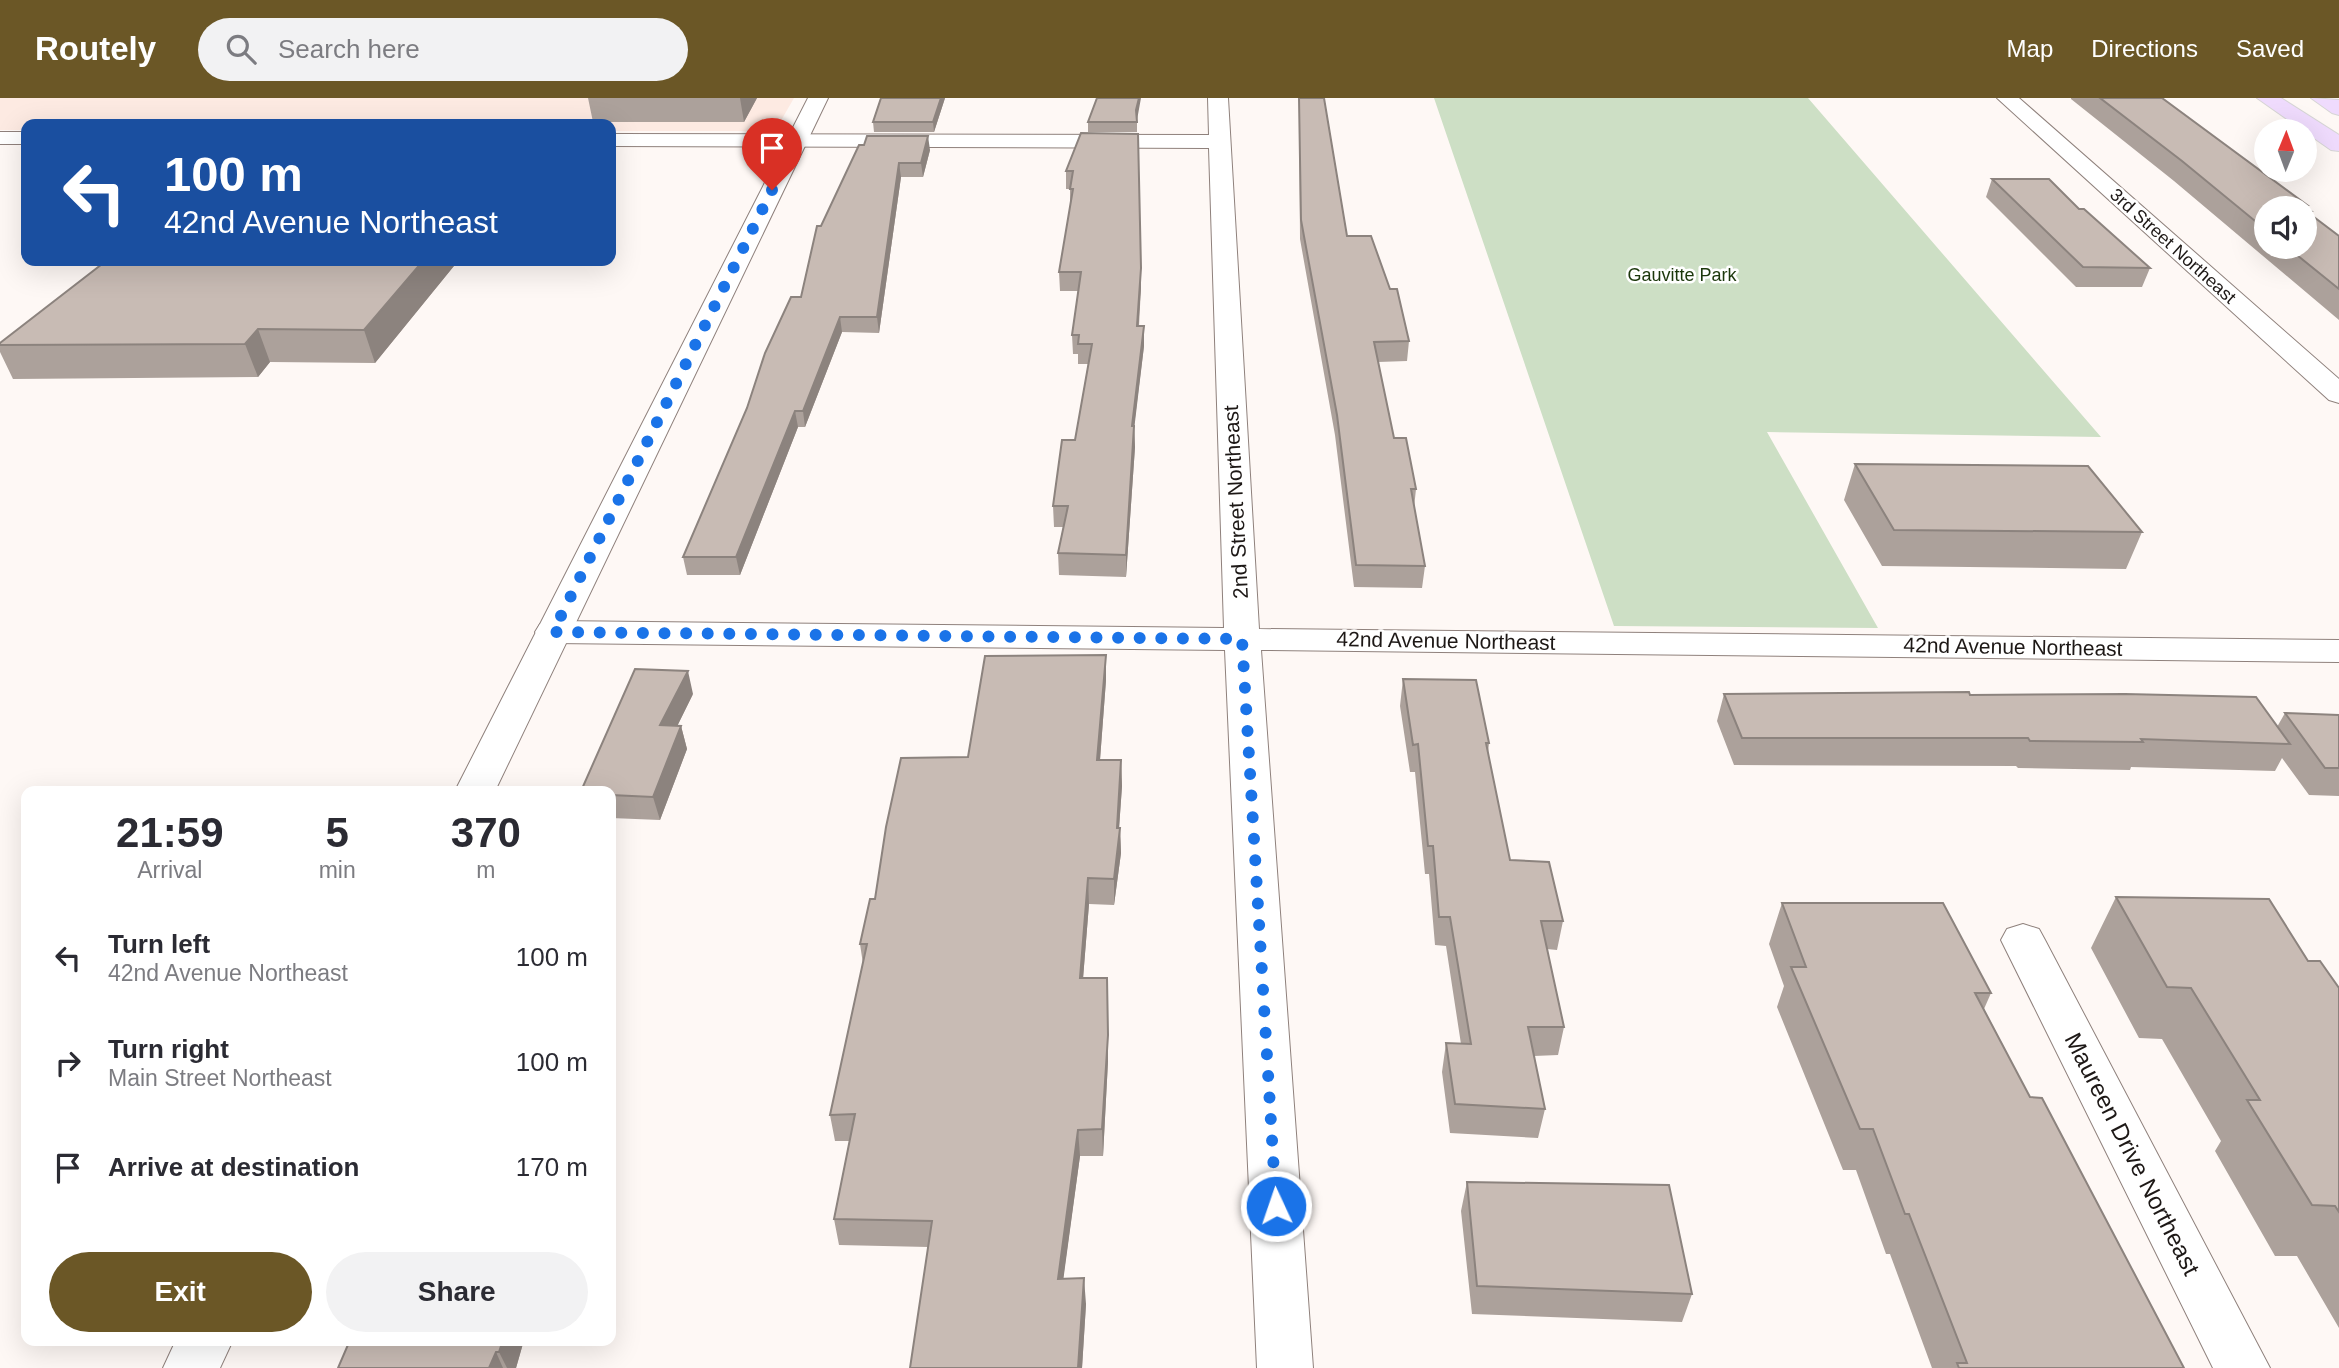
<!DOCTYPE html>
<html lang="en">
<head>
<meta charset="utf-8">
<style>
  body { margin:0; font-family:Helvetica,sans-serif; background:#f2f2f3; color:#2b2b33; height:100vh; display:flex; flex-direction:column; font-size:26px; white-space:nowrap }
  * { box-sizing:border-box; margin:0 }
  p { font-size:23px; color:#7c7c81 }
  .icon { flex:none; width:38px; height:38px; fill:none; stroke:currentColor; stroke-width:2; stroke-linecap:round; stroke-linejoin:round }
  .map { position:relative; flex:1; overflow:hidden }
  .sheet { position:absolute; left:21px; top:688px; width:595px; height:560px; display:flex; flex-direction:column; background:#fff; border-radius:14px; box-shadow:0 7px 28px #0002 }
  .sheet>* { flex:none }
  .guide { position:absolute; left:21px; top:21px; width:595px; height:147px; border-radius:14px; box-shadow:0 7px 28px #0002; background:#1a4fa0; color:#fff; overflow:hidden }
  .needle { width:46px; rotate:1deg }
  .buttons { position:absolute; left:2254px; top:21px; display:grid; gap:14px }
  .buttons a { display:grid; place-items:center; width:63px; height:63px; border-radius:50%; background:#fff; box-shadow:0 7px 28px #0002; font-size:35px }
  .pin { position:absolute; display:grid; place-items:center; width:60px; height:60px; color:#fff; margin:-72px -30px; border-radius:50% 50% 50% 0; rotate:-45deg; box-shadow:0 0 7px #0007 }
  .pin .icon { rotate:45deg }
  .me { position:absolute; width:77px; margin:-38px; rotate:357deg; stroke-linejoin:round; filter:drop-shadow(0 0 5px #0008) }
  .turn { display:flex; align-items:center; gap:24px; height:147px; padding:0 28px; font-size:32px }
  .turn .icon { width:91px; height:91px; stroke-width:2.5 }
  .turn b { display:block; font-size:49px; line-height:60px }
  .eta { display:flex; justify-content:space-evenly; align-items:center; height:119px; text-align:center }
  .eta b { font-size:42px; font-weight:600; line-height:49px }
  .cta { display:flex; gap:14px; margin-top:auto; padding:14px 28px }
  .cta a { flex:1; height:80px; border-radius:42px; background:#6b5726; color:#fff; font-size:28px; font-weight:600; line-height:80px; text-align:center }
  .cta a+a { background:#f2f2f3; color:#2b2b33 }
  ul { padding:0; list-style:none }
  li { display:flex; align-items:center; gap:21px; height:105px; padding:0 28px }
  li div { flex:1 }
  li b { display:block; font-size:26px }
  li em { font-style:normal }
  header { display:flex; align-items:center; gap:42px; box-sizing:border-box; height:98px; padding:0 35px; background:#6b5726; color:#fff }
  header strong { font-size:33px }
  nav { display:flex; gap:38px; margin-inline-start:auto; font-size:24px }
  .search { width:490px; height:63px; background:#f2f2f3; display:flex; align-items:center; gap:18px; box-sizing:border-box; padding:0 24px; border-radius:38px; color:#7c7c81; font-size:26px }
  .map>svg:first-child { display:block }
  .built { fill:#fdeae2 }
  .green { fill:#cddfc5 }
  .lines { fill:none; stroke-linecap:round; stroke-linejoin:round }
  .minor-casing { stroke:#8f817c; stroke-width:2 }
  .tertiary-casing { stroke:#8f817c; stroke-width:2 }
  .primary-casing { stroke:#d6d5d5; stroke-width:2 }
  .minor { fill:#fff; fill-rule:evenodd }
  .tertiary { fill:#fff; fill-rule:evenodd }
  .primary { fill:#efdbfd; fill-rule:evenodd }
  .wall { fill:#aca19b; fill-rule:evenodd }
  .shaded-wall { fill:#8c837e }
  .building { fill:#c8bbb4; stroke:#8c837e; stroke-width:2 }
  .route { stroke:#1a73e8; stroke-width:12; stroke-dasharray:0 21.6 }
  .labels { text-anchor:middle; stroke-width:5; stroke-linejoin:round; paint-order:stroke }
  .far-street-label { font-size:18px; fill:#1d1816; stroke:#fff }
  .far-park-label { font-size:18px; fill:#1b370b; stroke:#fff }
  .street-label { font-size:21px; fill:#1d1816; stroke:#fff }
  .near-street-label { font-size:24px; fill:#1d1816; stroke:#fff }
</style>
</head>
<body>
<header>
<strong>Routely</strong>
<div class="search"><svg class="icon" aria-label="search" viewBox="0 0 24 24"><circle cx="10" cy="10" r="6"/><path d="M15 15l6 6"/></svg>Search here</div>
<nav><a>Map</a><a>Directions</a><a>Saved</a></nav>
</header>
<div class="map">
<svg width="2339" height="1270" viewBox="0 0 2339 1270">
  <rect width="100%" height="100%" fill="#fef8f5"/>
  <path class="built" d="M 0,0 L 794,0 L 775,33 L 611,33 L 611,26 L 26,26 L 26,32 L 0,32 Z"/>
  <path class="green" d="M 1434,0 L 1808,0 L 2101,339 L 1767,334 L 1878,530 L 1614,528 Z"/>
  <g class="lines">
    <defs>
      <path id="minor" d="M 1208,0 L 1228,0 L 1259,531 L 2339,542 L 2339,564 L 1261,552 L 1313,1270 L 1257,1270 L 1225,552 L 553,545 L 540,542 L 535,534 L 540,526 L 553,523 L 1224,530 L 1209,50 L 611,48 L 611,36 L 1209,37 Z
        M 1997,0 L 2019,0 L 2339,281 L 2339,305 L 2329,302 Z
        M 0,34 L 26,34 L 26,46 L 0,46 Z
        M 2023,826 L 2039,831 L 2045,842 L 2270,1270 L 2213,1270 L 2001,842 L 2007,831 Z"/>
      <path id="tertiary" d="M 808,0 L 828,0 L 495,693 L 455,693 Z
        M 176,1242 L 233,1242 L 220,1270 L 163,1270 Z"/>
      <path id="primary" d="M 2257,0 L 2281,0 L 2339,37 L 2339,53 L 2331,52 Z
        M 2311,0 L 2339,2 L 2339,17 L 2332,15 Z"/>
    </defs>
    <use href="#minor" class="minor-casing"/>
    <use href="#tertiary" class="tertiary-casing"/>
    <use href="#primary" class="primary-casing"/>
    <use href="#minor" class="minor"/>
    <use href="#tertiary" class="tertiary"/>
    <use href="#primary" class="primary"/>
  </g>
  <path class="wall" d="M 588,0 L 757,0 L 744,24 L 593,24 Z
    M 881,0 L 945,0 L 934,34 L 874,34 L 873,24 Z
    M 1299,0 L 1347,138 L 1409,243 L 1407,263 L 1378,264 L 1394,340 L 1416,391 L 1414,410 L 1425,468 L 1422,490 L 1354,489 L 1335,337 L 1300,141 Z
    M 2071,0 L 2162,0 L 2307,107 L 2306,109 L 2311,113 L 2310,116 L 2339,138 L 2339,222 L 2174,83 L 2071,1 ZM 2266,110 L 2305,149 L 2266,149 Z
    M 1137,20 L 1137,34 L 1088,34 L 1088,24 Z
    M 1081,35 L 1141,189 L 1139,228 L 1144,248 L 1134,328 L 1135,349 L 1126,479 L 1059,477 L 1058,455 L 1063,429 L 1054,429 L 1053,408 L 1075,342 L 1088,266 L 1078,266 L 1078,256 L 1073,256 L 1072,237 L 1078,193 L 1060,193 L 1059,174 L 1070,108 L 1070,91 L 1066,91 L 1066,73 Z
    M 864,47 L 930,52 L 923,79 L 901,79 L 879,235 L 842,234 L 805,329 L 798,329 L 740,477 L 687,477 L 683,459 L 801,199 L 821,128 Z
    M 1992,81 L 2079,111 L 2150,170 L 2142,189 L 2076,189 L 1986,99 Z
    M 458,163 L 375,265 L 270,264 L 258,279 L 13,281 L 0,254 L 0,245 Z
    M 1855,366 L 2142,434 L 2126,471 L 1882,468 L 1844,402 Z
    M 1106,557 L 1106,582 L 1100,662 L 1121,662 L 1122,688 L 1119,730 L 1120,730 L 1121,755 L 1114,807 L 1089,806 L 1083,880 L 1108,907 L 1108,963 L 1103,1058 L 1080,1058 L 1063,1181 L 1086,1206 L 1082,1270 L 910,1270 L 928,1149 L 839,1147 L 834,1121 L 850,1043 L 835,1043 L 830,1017 L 863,866 L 860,846 L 875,801 L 968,659 Z
    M 1403,581 L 1489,645 L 1488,655 L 1510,762 L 1563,823 L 1557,852 L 1547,851 L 1564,929 L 1558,957 L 1534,958 L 1545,1011 L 1538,1040 L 1450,1035 L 1442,974 L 1446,945 L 1461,946 L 1446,848 L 1435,847 L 1429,776 L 1425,776 L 1415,674 L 1410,674 L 1400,608 Z
    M 693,596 L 677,628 L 681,628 L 687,651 L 660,722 L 611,720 L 611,693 Z
    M 1724,596 L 1970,597 L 2277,629 L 2285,615 L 2339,617 L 2339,698 L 2309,697 L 2282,660 L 2275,673 L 2131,669 L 2130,672 L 2018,670 L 2016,668 L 1734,667 L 1717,623 Z
    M 2116,799 L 2308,863 L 2339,890 L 2339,1230 L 2297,1158 L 2275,1158 L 2215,1053 L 2221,1043 L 2162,941 L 2139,940 L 2091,850 Z
    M 1782,805 L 1991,895 L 1984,911 L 2030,999 L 2184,1270 L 1932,1270 L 1890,1156 L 1886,1156 L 1856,1072 L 1843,1072 L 1777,909 L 1784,888 L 1769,846 Z
    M 1467,1084 L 1692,1196 L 1682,1224 L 1472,1216 L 1461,1113 Z
    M 350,1242 L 524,1242 L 516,1270 L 338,1270 Z"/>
  <path class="shaded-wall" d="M 740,0 L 757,0 L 744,24 Z
    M 941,0 L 945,0 L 934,34 L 933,24 Z
    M 1139,0 L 1141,0 L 1137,22 L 1136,12 Z
    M 928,38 L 930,52 L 923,79 L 921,65 Z
    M 899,65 L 901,79 L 879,235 L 877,219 Z
    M 423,163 L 458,163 L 375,265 L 364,232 Z
    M 1141,170 L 1141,189 L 1137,248 L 1137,228 Z
    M 840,219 L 842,234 L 805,329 L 803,313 Z
    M 1144,228 L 1144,248 L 1132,349 L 1132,328 Z
    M 258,231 L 270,264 L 258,279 L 245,246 Z
    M 795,313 L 798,329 L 740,477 L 736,459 Z
    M 1134,328 L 1135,349 L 1126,479 L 1126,457 Z
    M 1106,557 L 1106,582 L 1098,688 L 1097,662 Z
    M 688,573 L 693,596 L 666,651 L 660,627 Z
    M 681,628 L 687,651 L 660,722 L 653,699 Z
    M 1121,662 L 1122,688 L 1118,745 L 1120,730 L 1121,755 L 1114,807 L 1114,781 Z
    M 1088,780 L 1089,806 L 1081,906 L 1080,880 Z
    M 1107,880 L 1108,963 L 1103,1058 L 1102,1031 Z
    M 1078,1032 L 1080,1058 L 1060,1206 L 1058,1181 Z
    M 1084,1180 L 1086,1206 L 1082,1270 L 1078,1270 Z
    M 503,1242 L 524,1242 L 516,1270 L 507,1270 L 499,1254 Z
    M 496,1254 L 503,1270 L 489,1270 Z"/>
  <path class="building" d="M 881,0 L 941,0 L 933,24 L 873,24 Z
    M 1097,0 L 1139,0 L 1136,12 L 1137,24 L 1088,24 Z
    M 1299,0 L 1324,0 L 1347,138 L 1371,138 L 1390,191 L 1397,191 L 1409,243 L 1374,244 L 1394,340 L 1406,340 L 1416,391 L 1411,391 L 1425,468 L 1356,467 L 1337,317 L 1301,122 Z
    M 2100,0 L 2162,0 L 2307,107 L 2303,107 L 2311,113 L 2306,113 L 2339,138 L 2339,191 L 2287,149 L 2305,149 L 2305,110 L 2266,110 L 2266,132 L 2182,63 Z
    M 1081,35 L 1138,36 L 1141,170 L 1137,228 L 1144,228 L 1132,328 L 1134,328 L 1126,457 L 1058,455 L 1068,408 L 1053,408 L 1062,342 L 1075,342 L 1092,246 L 1078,246 L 1079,237 L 1072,237 L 1081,174 L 1059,174 L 1073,91 L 1070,91 L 1073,73 L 1066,73 Z
    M 867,38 L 928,38 L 921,65 L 899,65 L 877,219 L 840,219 L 803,313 L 795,313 L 736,459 L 683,459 L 747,310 L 765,255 L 791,199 L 801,199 L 817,128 L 821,128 L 859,47 L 864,47 Z
    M 1992,81 L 2049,81 L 2079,111 L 2084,111 L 2150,170 L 2083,169 Z
    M 106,163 L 423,163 L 364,232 L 258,231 L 245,246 L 0,247 L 0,245 Z
    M 1855,366 L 2088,368 L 2142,434 L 1894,432 Z
    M 1106,557 L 1097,662 L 1121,662 L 1117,730 L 1120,730 L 1114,781 L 1088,780 L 1080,880 L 1107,880 L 1108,937 L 1102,1031 L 1078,1032 L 1058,1181 L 1084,1180 L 1078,1270 L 910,1270 L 932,1123 L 834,1121 L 855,1016 L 830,1017 L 867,846 L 860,846 L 870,801 L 875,801 L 886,729 L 901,660 L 968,659 L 985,558 Z
    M 635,571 L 688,573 L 660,627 L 681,628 L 653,699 L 611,697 L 611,693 L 581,693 Z
    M 1403,581 L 1476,582 L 1489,645 L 1486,645 L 1510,762 L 1549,764 L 1563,823 L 1541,823 L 1564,929 L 1528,929 L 1545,1011 L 1455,1006 L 1446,945 L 1471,946 L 1450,819 L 1439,819 L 1433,748 L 1428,748 L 1418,646 L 1413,647 Z
    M 1969,594 L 1970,597 L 2125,596 L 2256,599 L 2290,646 L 2141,641 L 2143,644 L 2030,643 L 2028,640 L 1742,640 L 1724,596 Z
    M 2285,615 L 2339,617 L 2339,670 L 2325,670 Z
    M 2116,799 L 2269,801 L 2308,863 L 2320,863 L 2339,890 L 2339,1114 L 2335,1108 L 2312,1107 L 2247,1002 L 2260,1002 L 2191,890 L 2167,889 Z
    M 1782,805 L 1943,805 L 1991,895 L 1975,895 L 2030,999 L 2042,1000 L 2184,1270 L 1959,1270 L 1957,1265 L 1967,1265 L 1909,1116 L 1905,1116 L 1873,1031 L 1860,1031 L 1791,869 L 1806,869 Z
    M 1467,1084 L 1669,1087 L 1692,1196 L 1477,1188 Z
    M 350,1242 L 503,1242 L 499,1254 L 496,1254 L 489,1270 L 338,1270 Z"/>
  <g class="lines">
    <path class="route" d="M 772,92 L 553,534 L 1242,541 L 1276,1108"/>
  </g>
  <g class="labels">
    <g class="far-street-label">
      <text transform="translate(2173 148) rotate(42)" y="6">3rd Street Northeast</text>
    </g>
    <g class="far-park-label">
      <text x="1682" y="183">Gauvitte Park</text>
    </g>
    <g class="street-label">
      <text transform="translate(1236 404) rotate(-93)" y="7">2nd Street Northeast</text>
      <text transform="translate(1446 543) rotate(1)" y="7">42nd Avenue Northeast</text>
      <text transform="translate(2013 549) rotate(1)" y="7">42nd Avenue Northeast</text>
    </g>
    <g class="near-street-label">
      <text transform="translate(2132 1056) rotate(63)" y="8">Maureen Drive Northeast</text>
    </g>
  </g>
</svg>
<div class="buttons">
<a><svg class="needle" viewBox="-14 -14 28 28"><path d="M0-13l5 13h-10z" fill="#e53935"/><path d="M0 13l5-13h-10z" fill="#7c7c81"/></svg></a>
<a><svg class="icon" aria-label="sound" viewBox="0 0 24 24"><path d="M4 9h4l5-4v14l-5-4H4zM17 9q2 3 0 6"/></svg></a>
</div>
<div class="pin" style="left:772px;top:92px;background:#d93025"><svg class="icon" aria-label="arrive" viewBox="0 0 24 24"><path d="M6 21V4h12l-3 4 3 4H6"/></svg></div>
<svg class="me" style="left:1276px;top:1108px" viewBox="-20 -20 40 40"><circle r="17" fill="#1a73e8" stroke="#fff" stroke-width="3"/><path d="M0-11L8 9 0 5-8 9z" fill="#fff"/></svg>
<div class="guide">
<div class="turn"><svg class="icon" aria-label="left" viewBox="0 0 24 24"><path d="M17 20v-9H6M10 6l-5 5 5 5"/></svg><div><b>100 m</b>42nd Avenue Northeast</div></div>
</div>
<section class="sheet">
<div class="eta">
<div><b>21:59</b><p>Arrival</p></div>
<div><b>5</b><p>min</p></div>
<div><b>370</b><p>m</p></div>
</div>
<ul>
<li><svg class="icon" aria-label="left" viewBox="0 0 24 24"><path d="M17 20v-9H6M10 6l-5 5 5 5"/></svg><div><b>Turn left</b><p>42nd Avenue Northeast</p></div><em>100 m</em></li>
<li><svg class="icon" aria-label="right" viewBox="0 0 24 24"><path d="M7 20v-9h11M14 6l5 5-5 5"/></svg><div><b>Turn right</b><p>Main Street Northeast</p></div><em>100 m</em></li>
<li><svg class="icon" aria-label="arrive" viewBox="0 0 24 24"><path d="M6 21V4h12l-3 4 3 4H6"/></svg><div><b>Arrive at destination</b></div><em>170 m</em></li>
</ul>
<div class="cta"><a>Exit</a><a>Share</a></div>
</section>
</div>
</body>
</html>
